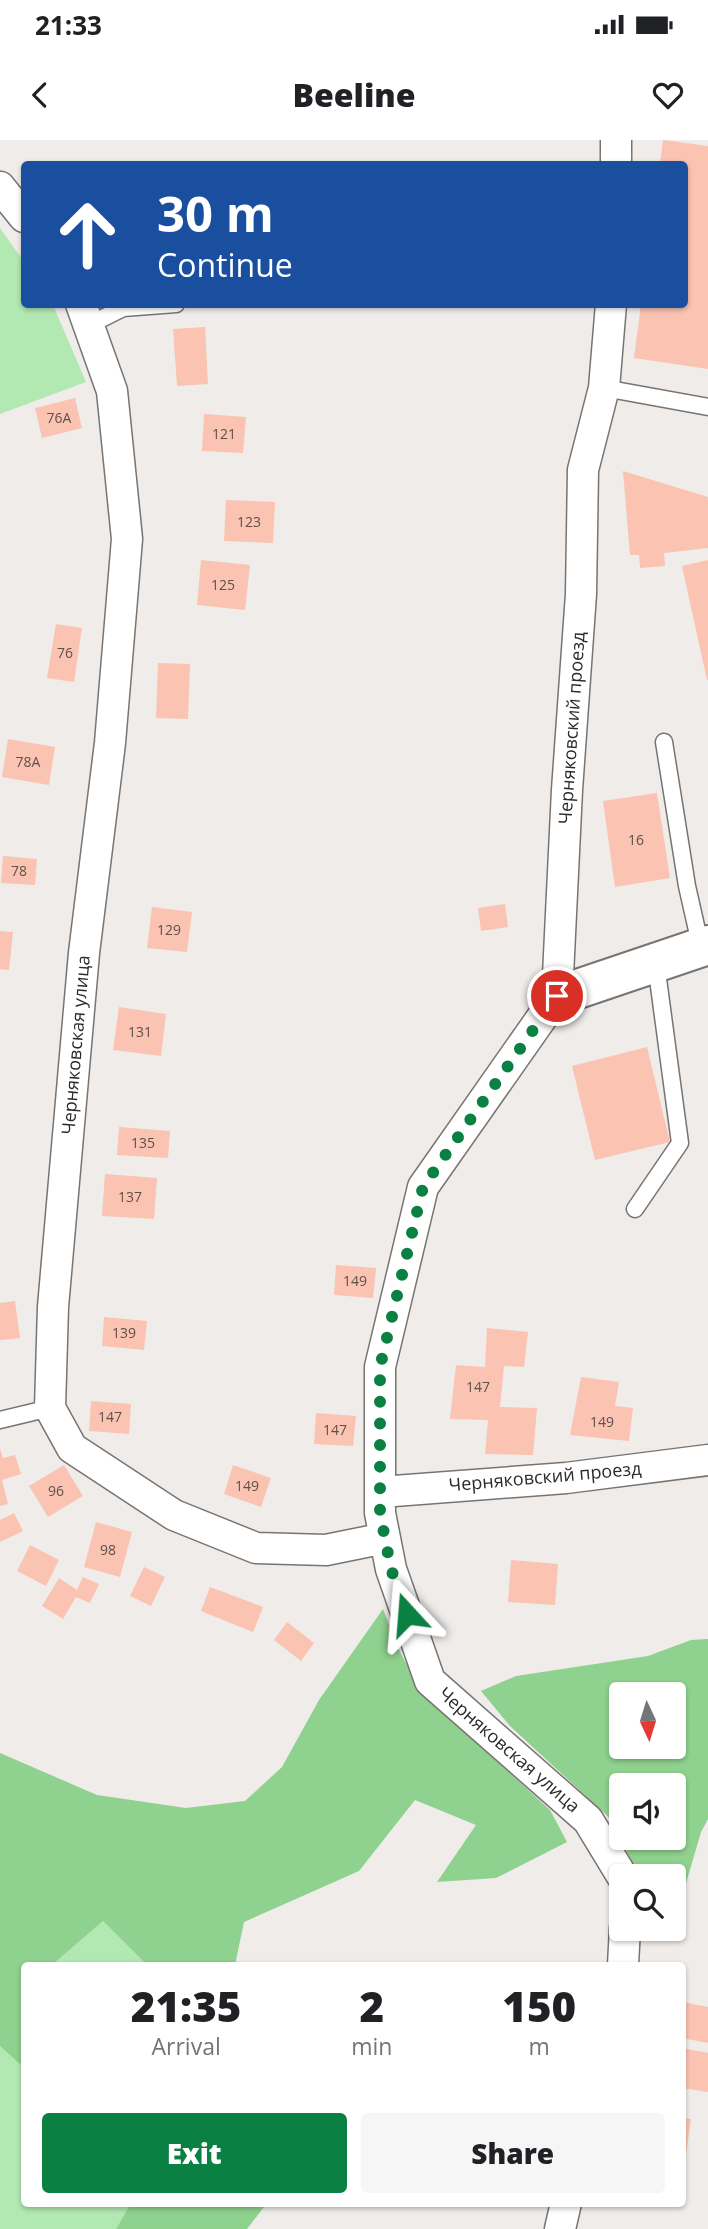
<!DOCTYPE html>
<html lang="en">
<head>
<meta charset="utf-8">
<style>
  body { margin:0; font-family:"Open Sans",sans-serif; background:#f6f6f6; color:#202124; height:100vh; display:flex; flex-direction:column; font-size:26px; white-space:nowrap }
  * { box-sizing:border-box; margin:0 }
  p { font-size:23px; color:#757577 }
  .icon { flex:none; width:38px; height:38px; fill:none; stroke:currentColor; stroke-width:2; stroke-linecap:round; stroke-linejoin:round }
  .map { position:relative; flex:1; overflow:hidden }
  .panel { position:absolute; left:21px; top:1822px; width:665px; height:245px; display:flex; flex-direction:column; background:#fff; border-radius:7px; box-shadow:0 2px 5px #0004 }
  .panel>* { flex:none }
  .top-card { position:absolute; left:21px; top:21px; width:667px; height:147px; border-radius:7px; box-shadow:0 2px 5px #0004; background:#1a4fa0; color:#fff; overflow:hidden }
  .needle { width:46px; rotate:176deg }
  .controls { position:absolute; left:609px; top:1542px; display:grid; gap:14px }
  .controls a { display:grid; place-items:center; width:77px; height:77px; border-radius:7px; background:#fff; box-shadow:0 2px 5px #0004; font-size:35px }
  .pin { position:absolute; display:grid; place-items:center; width:60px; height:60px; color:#fff; margin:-30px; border:4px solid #fff; border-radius:50%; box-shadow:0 2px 7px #0007 }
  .me { position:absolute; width:77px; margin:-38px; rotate:341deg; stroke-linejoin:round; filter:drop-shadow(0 0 5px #0008) }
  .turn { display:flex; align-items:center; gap:24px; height:147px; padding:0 21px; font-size:32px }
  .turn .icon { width:91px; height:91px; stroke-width:2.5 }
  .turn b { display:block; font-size:49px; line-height:60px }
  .eta { display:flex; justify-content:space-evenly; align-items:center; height:119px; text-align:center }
  .eta b { font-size:42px; font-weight:800; line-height:49px }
  .cta { display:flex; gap:14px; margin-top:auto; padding:14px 21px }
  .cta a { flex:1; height:80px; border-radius:7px; background:#0b8043; color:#fff; font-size:28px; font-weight:800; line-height:80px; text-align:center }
  .cta a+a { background:#f6f6f6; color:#202124 }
  .status { display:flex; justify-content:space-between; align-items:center; height:49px; padding:0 35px; background:#fff; direction:ltr }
  .status svg { height:19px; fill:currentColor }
  header { display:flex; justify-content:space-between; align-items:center; height:91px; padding:0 21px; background:#fff; font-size:32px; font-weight:800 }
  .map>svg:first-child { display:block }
  .green { fill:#b2e8b1 }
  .forest { fill:#8fd18e; fill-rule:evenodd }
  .building { fill:#fbc3b2 }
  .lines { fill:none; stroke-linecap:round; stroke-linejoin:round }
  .service-casing { stroke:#777472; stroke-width:19 }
  .minor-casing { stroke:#777472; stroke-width:33 }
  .tertiary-casing { stroke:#777472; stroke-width:42 }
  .service { stroke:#fff; stroke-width:16 }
  .minor { stroke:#fff; stroke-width:30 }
  .tertiary { stroke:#fff; stroke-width:38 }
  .route { stroke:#0b8043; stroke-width:12; stroke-dasharray:0 21.6 }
  .labels { text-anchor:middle; stroke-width:5; stroke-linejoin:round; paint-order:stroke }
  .number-label { font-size:14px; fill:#5f504b }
  .street-label { font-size:18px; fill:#2b2929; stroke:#fff }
</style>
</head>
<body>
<div class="status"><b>21:33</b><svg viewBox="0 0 49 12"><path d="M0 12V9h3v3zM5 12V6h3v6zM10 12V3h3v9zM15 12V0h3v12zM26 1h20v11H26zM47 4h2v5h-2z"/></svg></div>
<header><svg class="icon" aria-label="back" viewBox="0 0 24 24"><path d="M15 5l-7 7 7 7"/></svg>Beeline<svg class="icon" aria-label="heart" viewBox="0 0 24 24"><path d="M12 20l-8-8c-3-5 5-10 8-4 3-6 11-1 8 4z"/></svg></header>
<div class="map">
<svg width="708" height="2089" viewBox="0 0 708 2089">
  <rect width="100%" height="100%" fill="#efecea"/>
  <path class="green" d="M 0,88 L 24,122 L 24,164 L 53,165 L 86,242 L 0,274 Z
    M 103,1781 L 147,1825 L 52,1825 Z
    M 0,1906 L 24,1928 L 24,2063 L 131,2063 L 116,2089 L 0,2089 Z"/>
  <path class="forest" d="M 383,1469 L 398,1508 L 420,1550 L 550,1670 L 567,1702 L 496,1738 L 437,1742 L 476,1685 L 415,1660 L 359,1731 L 244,1782 L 235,1825 L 147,1825 L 103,1781 L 52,1825 L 24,1825 L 24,1928 L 0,1906 L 0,1613 L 97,1655 L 186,1668 L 245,1661 L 282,1627 L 319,1560 Z
    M 708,1499 L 708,1679 L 701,1692 L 682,1757 L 674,1760 L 674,1736 L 637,1736 L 621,1698 L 674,1698 L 674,1645 L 621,1645 L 621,1697 L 615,1683 L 510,1586 L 481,1551 L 516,1536 L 648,1516 L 691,1500 ZM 621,1554 L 674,1554 L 674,1606 L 621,1606 Z
    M 131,2063 L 267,2063 L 247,2089 L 116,2089 Z"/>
  <path class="building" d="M 663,0 L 708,6 L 708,229 L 634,218 L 641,164 L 684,164 L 684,24 L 660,24 Z
    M 205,187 L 208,244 L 177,246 L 173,189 Z
    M 75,258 L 82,288 L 42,298 L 35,268 Z
    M 204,274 L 246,277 L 243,313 L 202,311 Z
    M 623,331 L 708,357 L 708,408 L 664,413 L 665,426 L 640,428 L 639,415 L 630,415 Z
    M 226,360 L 275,362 L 273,403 L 224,401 Z
    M 201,420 L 250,425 L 245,470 L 197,465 Z
    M 708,420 L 708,540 L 707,540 L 682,426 Z
    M 56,484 L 82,488 L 74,542 L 47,538 Z
    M 158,523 L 190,524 L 188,579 L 156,578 Z
    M 8,599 L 55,607 L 49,645 L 2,637 Z
    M 657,653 L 670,738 L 615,747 L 603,661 Z
    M 3,716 L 37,719 L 35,745 L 1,743 Z
    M 505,764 L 508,787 L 481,791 L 478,768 Z
    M 152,767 L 192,772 L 187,812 L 147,808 Z
    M 0,791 L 13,792 L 9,830 L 0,829 Z
    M 119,867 L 166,874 L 161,916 L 113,910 Z
    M 647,907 L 670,1002 L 595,1020 L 572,926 Z
    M 119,987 L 170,991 L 168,1018 L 117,1015 Z
    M 105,1034 L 157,1038 L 154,1079 L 102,1076 Z
    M 336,1125 L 376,1128 L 373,1158 L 334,1155 Z
    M 15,1161 L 20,1198 L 0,1200 L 0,1163 Z
    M 104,1177 L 147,1181 L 144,1210 L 102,1206 Z
    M 487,1188 L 528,1192 L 524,1227 L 504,1226 L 500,1267 L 537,1268 L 533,1315 L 485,1314 L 488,1280 L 450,1279 L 456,1225 L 485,1227 Z
    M 581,1237 L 619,1242 L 615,1266 L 633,1268 L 629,1301 L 570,1295 Z
    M 91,1261 L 131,1264 L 129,1294 L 89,1291 Z
    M 316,1273 L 356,1276 L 353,1306 L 314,1304 Z
    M 0,1309 L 3,1318 L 15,1315 L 21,1334 L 2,1340 L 8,1364 L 0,1366 Z
    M 64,1325 L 83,1356 L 48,1377 L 29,1346 Z
    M 233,1325 L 271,1338 L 261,1367 L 224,1354 Z
    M 14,1373 L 23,1391 L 0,1402 L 0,1380 Z
    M 96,1382 L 132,1392 L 120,1437 L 84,1427 Z
    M 30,1405 L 59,1420 L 46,1446 L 17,1431 Z
    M 511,1420 L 558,1424 L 555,1465 L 508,1462 Z
    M 144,1427 L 165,1437 L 151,1466 L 130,1456 Z
    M 83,1437 L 99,1444 L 90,1463 L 76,1457 L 63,1479 L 42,1466 L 59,1438 L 77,1450 Z
    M 210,1447 L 263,1467 L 253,1492 L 201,1471 Z
    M 287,1482 L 314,1503 L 301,1521 L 274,1500 Z
    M 683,1862 L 708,1867 L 708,1903 L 682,1898 Z
    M 682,1908 L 708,1913 L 708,1952 L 682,1948 Z
    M 682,1978 L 691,1979 L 684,2028 L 682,2027 Z"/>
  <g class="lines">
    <defs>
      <path id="service" d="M 89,185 L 123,168 L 176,164
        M 604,248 L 708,267
        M 664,602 L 687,746 L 701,808
        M 635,1069 L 680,1003 L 656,824
        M 0,1280 L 50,1268"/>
      <path id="minor" d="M 616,0 L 616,24
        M 0,47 L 24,77
        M 81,164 L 112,251 L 127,399 L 110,603 L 84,813 L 53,1167 L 50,1268 L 72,1308 L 174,1375 L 256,1408 L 326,1410 L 385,1398
        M 611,164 L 604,248 L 583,330 L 581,454 L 567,650 L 557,856 L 423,1047 L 380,1227 L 380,1373 L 391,1429 L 430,1541 L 588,1680 L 622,1736
        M 381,1352 L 566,1338 L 708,1320
        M 623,1825 L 625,1788
        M 560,2089 L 566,2063"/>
      <path id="tertiary" d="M 557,856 L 708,805"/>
    </defs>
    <use href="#service" class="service-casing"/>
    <use href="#minor" class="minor-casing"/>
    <use href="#tertiary" class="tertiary-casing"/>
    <use href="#service" class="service"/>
    <use href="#minor" class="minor"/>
    <use href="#tertiary" class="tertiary"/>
  </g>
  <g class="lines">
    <path class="route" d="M 407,1474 L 391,1429 L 380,1373 L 380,1227 L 423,1047 L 557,856"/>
  </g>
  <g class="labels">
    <g class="number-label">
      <text x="59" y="283">76А</text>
      <text x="224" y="299">121</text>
      <text x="249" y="387">123</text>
      <text x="223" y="450">125</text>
      <text x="65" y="518">76</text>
      <text x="28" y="627">78А</text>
      <text x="636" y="705">16</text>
      <text x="19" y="736">78</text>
      <text x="169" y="795">129</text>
      <text x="140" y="897">131</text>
      <text x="143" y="1008">135</text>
      <text x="130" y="1062">137</text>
      <text x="355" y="1146">149</text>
      <text x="124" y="1198">139</text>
      <text x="478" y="1252">147</text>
      <text x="110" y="1282">147</text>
      <text x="602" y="1287">149</text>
      <text x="335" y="1295">147</text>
      <text x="247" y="1351">149</text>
      <text x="56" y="1356">96</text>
      <text x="108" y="1415">98</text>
    </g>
    <g class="street-label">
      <text transform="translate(572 588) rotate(-86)" y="6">Черняковский проезд</text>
      <text transform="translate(76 905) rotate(-85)" y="6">Черняковская улица</text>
      <text transform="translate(545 1337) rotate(-5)" y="6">Черняковский проезд</text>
      <text transform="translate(509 1610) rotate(41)" y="6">Черняковская улица</text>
    </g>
  </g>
</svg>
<div class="controls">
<a><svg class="needle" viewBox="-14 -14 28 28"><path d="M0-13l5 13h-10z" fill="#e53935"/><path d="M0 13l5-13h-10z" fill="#757577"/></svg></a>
<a><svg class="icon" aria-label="sound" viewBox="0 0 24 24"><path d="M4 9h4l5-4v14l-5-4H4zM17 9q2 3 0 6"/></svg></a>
<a><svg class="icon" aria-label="search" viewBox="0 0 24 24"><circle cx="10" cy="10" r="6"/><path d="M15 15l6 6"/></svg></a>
</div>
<div class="pin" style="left:557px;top:856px;background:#d93025"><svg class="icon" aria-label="arrive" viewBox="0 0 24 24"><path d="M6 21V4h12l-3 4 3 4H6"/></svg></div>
<svg class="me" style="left:407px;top:1474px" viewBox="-20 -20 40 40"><path d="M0-17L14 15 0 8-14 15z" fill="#0b8043" stroke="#fff" stroke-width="4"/></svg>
<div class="top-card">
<div class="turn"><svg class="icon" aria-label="ahead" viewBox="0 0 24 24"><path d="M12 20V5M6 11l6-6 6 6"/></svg><div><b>30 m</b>Continue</div></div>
</div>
<section class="panel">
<div class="eta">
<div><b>21:35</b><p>Arrival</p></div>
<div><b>2</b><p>min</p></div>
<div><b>150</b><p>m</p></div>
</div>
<div class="cta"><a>Exit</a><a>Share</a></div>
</section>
</div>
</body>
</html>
